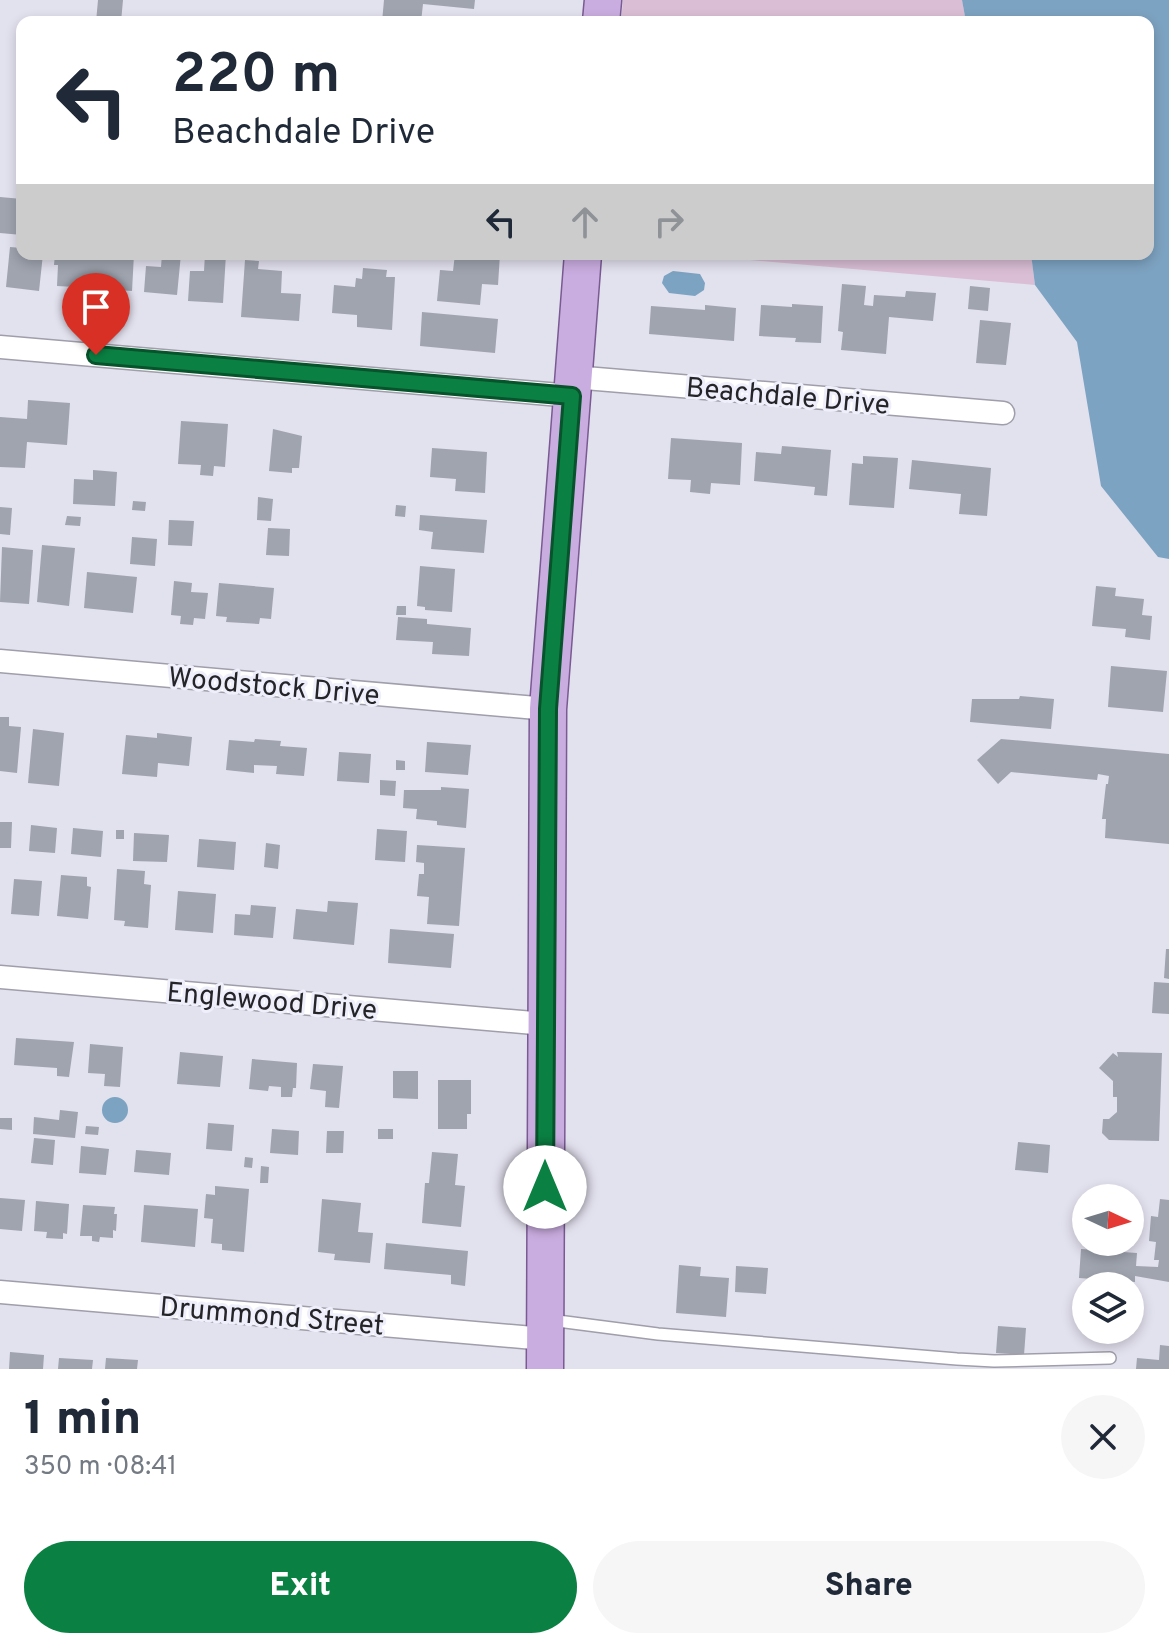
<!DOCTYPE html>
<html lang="en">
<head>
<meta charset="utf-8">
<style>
  body { margin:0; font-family:Overpass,sans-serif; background:#f6f6f7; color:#1f2937; height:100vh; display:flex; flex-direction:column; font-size:30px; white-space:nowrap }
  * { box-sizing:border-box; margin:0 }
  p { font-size:26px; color:#747a83 }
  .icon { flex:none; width:44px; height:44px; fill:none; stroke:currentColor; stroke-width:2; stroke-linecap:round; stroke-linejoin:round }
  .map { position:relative; height:1369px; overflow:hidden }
  .sheet { display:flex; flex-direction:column; background:#fff; flex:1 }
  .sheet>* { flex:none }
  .guide { position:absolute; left:16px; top:16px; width:1138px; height:244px; border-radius:16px; box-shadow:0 4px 12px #0003; background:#fff; color:#1f2937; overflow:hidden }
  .needle { width:52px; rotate:94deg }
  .tools { position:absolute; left:1072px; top:1184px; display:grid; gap:16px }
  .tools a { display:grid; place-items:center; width:72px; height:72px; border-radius:50%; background:#fff; box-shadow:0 4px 12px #0003; font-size:40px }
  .pin { position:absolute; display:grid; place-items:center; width:68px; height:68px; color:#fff; margin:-82px -34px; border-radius:50% 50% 50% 0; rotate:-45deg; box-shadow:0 0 8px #0007 }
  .pin .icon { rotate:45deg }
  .me { position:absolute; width:88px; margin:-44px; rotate:0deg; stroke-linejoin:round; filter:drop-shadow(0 0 6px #0008) }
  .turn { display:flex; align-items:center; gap:28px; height:168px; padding:0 24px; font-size:36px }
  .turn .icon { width:104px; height:104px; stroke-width:2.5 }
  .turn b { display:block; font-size:56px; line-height:68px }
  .lanes { display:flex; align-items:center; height:76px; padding:0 24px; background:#0003; justify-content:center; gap:40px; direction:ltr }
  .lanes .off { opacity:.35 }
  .round { display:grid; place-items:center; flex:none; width:84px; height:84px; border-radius:42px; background:#f6f6f7 }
  .head { display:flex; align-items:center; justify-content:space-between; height:136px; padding:0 24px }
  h1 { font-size:48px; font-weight:800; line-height:60px }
  .button { display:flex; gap:16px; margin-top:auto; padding:16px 24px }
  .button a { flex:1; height:92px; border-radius:48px; background:#0b8043; color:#fff; font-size:32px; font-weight:800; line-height:92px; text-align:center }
  .button a+a { background:#f6f6f7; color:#1f2937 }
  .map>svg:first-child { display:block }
  .green { fill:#dabed5 }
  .water { fill:#7da3c2 }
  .building { fill:#9fa4af }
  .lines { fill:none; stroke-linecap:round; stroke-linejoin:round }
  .lane-casing { stroke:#9f9eaa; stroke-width:14 }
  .street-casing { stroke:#9f9eaa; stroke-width:25 }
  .primary-casing { stroke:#795a92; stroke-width:39 }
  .lane { stroke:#fff; stroke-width:11 }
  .street { stroke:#fff; stroke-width:22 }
  .primary { stroke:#caade0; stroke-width:36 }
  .route-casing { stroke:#07532c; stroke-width:20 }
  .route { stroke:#0b8043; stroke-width:14 }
  .labels { text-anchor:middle; stroke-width:6; stroke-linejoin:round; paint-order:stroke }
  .street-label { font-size:28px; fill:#242429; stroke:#efeffb }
</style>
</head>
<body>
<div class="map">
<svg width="1169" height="1369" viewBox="0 0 1169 1369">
  <rect width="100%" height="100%" fill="#e2e1ee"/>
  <path class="green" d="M 623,0 L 962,0 L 966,22 L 621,22 Z
    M 681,254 L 1031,254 L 1035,285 Z"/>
  <path class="water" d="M 962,0 L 1169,0 L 1169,559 L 1158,557 L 1101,486 L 1077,342 L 1035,285 L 1031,254 L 1148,254 L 1148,22 L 966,22 Z
    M 673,271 L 700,274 L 705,283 L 704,290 L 695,296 L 669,293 L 662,283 L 664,276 Z
    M102 1110a13 13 0 1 1 26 0a13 13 0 1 1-26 0Z"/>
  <path class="building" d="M 98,0 L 123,0 L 121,22 L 96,22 Z
    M 384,0 L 475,0 L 474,9 L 423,4 L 421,22 L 382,22 Z
    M 0,197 L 22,199 L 22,235 L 0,233 Z
    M 10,247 L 22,248 L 22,254 L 43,254 L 39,291 L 6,287 Z
    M 55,254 L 102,257 L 102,254 L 134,254 L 132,291 L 104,289 L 104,296 L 75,294 L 75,287 L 57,286 L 58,265 L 54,265 Z
    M 162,254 L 181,254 L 177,295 L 144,292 L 146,266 L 161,267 Z
    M 205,254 L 226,254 L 223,303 L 188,301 L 190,271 L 204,271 Z
    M 382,254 L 406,254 L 406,258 L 382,256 Z
    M 455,254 L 500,254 L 498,285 L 482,284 L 480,305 L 437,301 L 440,270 L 453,271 Z
    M 245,260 L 259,261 L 258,269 L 282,271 L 281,293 L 301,294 L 299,321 L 241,317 Z
    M 363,268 L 387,270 L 386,277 L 395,277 L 392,330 L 357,327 L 357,315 L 332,313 L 334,285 L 355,287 L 356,278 L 362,279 Z
    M 842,284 L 866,286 L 864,305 L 873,306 L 874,295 L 905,297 L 906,291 L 936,293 L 933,321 L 889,317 L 886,354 L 841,350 L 843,332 L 838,331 Z
    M 970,286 L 990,288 L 988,311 L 968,309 Z
    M 792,304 L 823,306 L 821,343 L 795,342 L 796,338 L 759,336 L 761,305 L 792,307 Z
    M 705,305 L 736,308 L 734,341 L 649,334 L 651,306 L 705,310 Z
    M 422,312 L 498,319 L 495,353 L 420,346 Z
    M 980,320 L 1011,323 L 1006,365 L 976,363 Z
    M 28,400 L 70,403 L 67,445 L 27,442 L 25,468 L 0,467 L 0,417 L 27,419 Z
    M 181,421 L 228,424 L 225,467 L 214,466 L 213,476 L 200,475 L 201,465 L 178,464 Z
    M 273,429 L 302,436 L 299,468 L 292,468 L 292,473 L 269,471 Z
    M 671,438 L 742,443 L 740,485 L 711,483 L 710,494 L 690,492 L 691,480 L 668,479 Z
    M 782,446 L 831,450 L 827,496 L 814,495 L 815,487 L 754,481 L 756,452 L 781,454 Z
    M 432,448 L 487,452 L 485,493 L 455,491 L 456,479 L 430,477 Z
    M 863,456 L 898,458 L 894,508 L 849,505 L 852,463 L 863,464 Z
    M 912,460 L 991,468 L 987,516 L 959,514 L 961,494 L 909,489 Z
    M 93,470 L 117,472 L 115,506 L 73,504 L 74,479 L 93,480 Z
    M 258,497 L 273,499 L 271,521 L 257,520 Z
    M 133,501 L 146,502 L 145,511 L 132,510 Z
    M 396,505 L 406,506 L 405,517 L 395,516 Z
    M 0,507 L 12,508 L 10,535 L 0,534 Z
    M 420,515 L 487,520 L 484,553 L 431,549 L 433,532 L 419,530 Z
    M 67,516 L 81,517 L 80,526 L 65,525 Z
    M 169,520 L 194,521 L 192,546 L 168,545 Z
    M 268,528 L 290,529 L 289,556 L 266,555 Z
    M 132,537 L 157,539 L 155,566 L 130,564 Z
    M 42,545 L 75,548 L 69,606 L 37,602 Z
    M 2,547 L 33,550 L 29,604 L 0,602 Z
    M 420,566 L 455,569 L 452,612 L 425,610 L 425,607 L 417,606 Z
    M 87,572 L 137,577 L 133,613 L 84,608 Z
    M 174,581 L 192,583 L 191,592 L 208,593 L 205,619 L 194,618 L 193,625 L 180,624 L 181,616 L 171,615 Z
    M 219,583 L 274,588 L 271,619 L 260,618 L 259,624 L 226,622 L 227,617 L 216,616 Z
    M 1096,586 L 1116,588 L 1115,596 L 1144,599 L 1142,615 L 1152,616 L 1150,640 L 1125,637 L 1126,629 L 1092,626 Z
    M 397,606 L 406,606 L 406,615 L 396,615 Z
    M 398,617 L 427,619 L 427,624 L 471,628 L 469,656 L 432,654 L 433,642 L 396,640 Z
    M 1111,666 L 1167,671 L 1163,712 L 1108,707 Z
    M 1020,696 L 1054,699 L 1051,729 L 970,722 L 972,699 L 1019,699 Z
    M 0,717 L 9,717 L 9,726 L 21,727 L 17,773 L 0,771 Z
    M 33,729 L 64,733 L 59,786 L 28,783 Z
    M 157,733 L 192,737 L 189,766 L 158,763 L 157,777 L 122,774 L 126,735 L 157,738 Z
    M 255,739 L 281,741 L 280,746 L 307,748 L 304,776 L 276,774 L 277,766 L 254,765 L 254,773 L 226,770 L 229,740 L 254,742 Z
    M 1001,739 L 1169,754 L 1169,844 L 1105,838 L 1106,819 L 1102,819 L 1106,784 L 1108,784 L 1109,776 L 1098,774 L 1097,780 L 1011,772 L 998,784 L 977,760 Z
    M 427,742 L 471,745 L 468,775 L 425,772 Z
    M 339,752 L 371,754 L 369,783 L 337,781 Z
    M 396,760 L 405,761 L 405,770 L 396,770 Z
    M 380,780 L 396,781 L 395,796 L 380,795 Z
    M 441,787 L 469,789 L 466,828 L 437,825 L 437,821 L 416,819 L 417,809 L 403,808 L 404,790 L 441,790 Z
    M 0,822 L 12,822 L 11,848 L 0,848 Z
    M 31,825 L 57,828 L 55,853 L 29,851 Z
    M 73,828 L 103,831 L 101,857 L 71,854 Z
    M 377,829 L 407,831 L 405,862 L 375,860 Z
    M 116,830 L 124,830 L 124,839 L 116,839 Z
    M 134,833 L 169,835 L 167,862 L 133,861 Z
    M 199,839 L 236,842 L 234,870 L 197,867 Z
    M 266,843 L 280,845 L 278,869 L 264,867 Z
    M 417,845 L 465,848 L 459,926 L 427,924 L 429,897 L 417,896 L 419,874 L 424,874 L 424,863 L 416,862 Z
    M 117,869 L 145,871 L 144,884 L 151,885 L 148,928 L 124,926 L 125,921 L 114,920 Z
    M 61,875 L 87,877 L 87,886 L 91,887 L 88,919 L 57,916 Z
    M 14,879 L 42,881 L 39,916 L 11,914 Z
    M 178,891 L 216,894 L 213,933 L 175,930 Z
    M 328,901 L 358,903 L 354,945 L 293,939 L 296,909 L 327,912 Z
    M 251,905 L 276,907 L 273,938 L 234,935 L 235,914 L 250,915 Z
    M 390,929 L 454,934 L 451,968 L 388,963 Z
    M 1166,949 L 1169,949 L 1169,979 L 1164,978 Z
    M 1154,982 L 1169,983 L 1169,1014 L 1152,1013 Z
    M 16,1038 L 74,1042 L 69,1077 L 57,1076 L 57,1068 L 14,1065 Z
    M 90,1044 L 123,1047 L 120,1087 L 104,1086 L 105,1074 L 88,1073 Z
    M 180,1052 L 223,1056 L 220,1087 L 177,1084 Z
    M 1117,1052 L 1162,1053 L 1159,1141 L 1109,1140 L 1102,1133 L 1103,1119 L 1109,1119 L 1117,1112 L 1117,1097 L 1113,1097 L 1113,1081 L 1099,1068 L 1113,1053 L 1118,1057 Z
    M 252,1059 L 297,1063 L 296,1088 L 293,1088 L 292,1097 L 281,1097 L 281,1087 L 269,1086 L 268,1091 L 249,1089 Z
    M 313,1064 L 343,1066 L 339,1108 L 325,1107 L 326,1091 L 310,1089 Z
    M 393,1071 L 418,1071 L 418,1099 L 393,1098 Z
    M 438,1080 L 471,1080 L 471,1114 L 467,1114 L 467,1129 L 438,1129 Z
    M 60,1110 L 78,1112 L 75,1138 L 33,1134 L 34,1117 L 59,1120 Z
    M 0,1118 L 12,1118 L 12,1130 L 0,1129 Z
    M 208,1123 L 234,1125 L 232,1151 L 206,1149 Z
    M 86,1126 L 99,1127 L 98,1135 L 85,1134 Z
    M 272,1129 L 299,1131 L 298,1155 L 270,1153 Z
    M 378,1129 L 393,1129 L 393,1139 L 378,1139 Z
    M 327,1131 L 344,1131 L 343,1153 L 326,1153 Z
    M 34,1138 L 55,1140 L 53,1165 L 31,1163 Z
    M 1018,1142 L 1050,1145 L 1048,1173 L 1015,1170 Z
    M 81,1146 L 109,1149 L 106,1175 L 79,1173 Z
    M 136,1150 L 171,1153 L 169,1175 L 134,1172 Z
    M 432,1152 L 458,1154 L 455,1185 L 465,1186 L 461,1227 L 422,1223 L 425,1183 L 429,1183 Z
    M 245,1157 L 253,1158 L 252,1168 L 244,1167 Z
    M 261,1166 L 269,1167 L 268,1183 L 260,1183 Z
    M 215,1186 L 249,1189 L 244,1252 L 222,1250 L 222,1244 L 211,1243 L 213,1219 L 204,1218 L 206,1194 L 215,1195 Z
    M 0,1198 L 25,1200 L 22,1231 L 0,1229 Z
    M 322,1199 L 361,1203 L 358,1232 L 373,1233 L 370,1263 L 334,1260 L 335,1254 L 318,1252 Z
    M 1160,1199 L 1169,1200 L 1169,1282 L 1135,1276 L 1135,1282 L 1079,1278 L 1081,1249 L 1137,1253 L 1136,1266 L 1158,1267 L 1159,1260 L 1154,1260 L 1156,1242 L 1149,1241 L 1151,1216 L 1158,1217 Z
    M 36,1201 L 69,1204 L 67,1234 L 63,1233 L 63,1239 L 46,1238 L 47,1232 L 34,1231 Z
    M 83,1205 L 115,1207 L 114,1214 L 117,1214 L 116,1231 L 113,1230 L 113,1238 L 100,1237 L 99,1242 L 92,1241 L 92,1236 L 80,1236 Z
    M 144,1205 L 198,1209 L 195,1247 L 141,1242 Z
    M 386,1243 L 468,1251 L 465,1286 L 451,1284 L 451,1275 L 384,1269 Z
    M 679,1265 L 701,1267 L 700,1276 L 729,1278 L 726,1317 L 676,1313 Z
    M 736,1266 L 768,1268 L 766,1294 L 735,1292 Z
    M 998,1326 L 1026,1328 L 1024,1355 L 996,1353 Z
    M 1160,1345 L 1169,1346 L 1169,1369 L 1136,1369 L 1137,1358 L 1159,1360 Z
    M 10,1352 L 44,1355 L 43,1369 L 9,1369 Z
    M 59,1358 L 93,1360 L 92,1369 L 58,1369 Z
    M 106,1358 L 138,1360 L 137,1369 L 105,1369 Z"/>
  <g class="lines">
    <defs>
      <path id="lane" d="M 550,1320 L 658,1334 L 957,1359 L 994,1361 L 1110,1358"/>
      <path id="street" d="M 0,347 L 572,396
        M 573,377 L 1003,413
        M 0,661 L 548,709
        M 0,977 L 545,1024
        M 0,1292 L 545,1339"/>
      <path id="primary" d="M 601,22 L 603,0
        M 545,1369 L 548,709 L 583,254"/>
    </defs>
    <use href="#lane" class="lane-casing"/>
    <use href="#street" class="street-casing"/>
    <use href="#primary" class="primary-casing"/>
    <use href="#lane" class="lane"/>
    <use href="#street" class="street"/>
    <use href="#primary" class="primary"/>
  </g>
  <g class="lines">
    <defs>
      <path id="route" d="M 96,355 L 572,396 L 548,709 L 545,1187"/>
    </defs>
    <use href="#route" class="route-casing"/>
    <use href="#route" class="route"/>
  </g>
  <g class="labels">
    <g class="street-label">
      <text transform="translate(788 395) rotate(5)" y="10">Beachdale Drive</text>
      <text transform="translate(274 685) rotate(5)" y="10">Woodstock Drive</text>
      <text transform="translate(272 1000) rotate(5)" y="10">Englewood Drive</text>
      <text transform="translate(272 1315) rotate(5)" y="10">Drummond Street</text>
    </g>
  </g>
</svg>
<div class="tools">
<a><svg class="needle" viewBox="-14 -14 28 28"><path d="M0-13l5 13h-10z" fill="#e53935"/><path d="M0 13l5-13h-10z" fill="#747a83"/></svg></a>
<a><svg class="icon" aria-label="layers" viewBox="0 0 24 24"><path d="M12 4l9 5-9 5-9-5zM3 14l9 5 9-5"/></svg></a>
</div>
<div class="pin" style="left:96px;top:355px;background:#d93025"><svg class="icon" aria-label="arrive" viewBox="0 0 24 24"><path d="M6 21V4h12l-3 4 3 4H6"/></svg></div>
<svg class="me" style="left:545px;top:1187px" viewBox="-20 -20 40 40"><circle r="19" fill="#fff"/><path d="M0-13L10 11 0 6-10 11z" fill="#0b8043"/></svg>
<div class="guide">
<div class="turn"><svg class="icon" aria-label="left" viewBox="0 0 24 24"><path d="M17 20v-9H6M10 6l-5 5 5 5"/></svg><div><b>220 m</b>Beachdale Drive</div></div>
<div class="lanes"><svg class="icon" aria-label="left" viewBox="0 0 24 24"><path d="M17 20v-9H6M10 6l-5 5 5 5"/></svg><svg class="icon off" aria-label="ahead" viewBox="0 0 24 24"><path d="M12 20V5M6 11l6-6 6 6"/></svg><svg class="icon off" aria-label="right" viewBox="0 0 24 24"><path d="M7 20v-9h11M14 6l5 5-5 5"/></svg></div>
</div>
</div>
<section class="sheet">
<div class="head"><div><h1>1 min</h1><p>350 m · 08:41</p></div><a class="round"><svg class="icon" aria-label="close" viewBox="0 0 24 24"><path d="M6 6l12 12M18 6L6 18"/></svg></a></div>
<div class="button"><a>Exit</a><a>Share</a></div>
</section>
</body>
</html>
